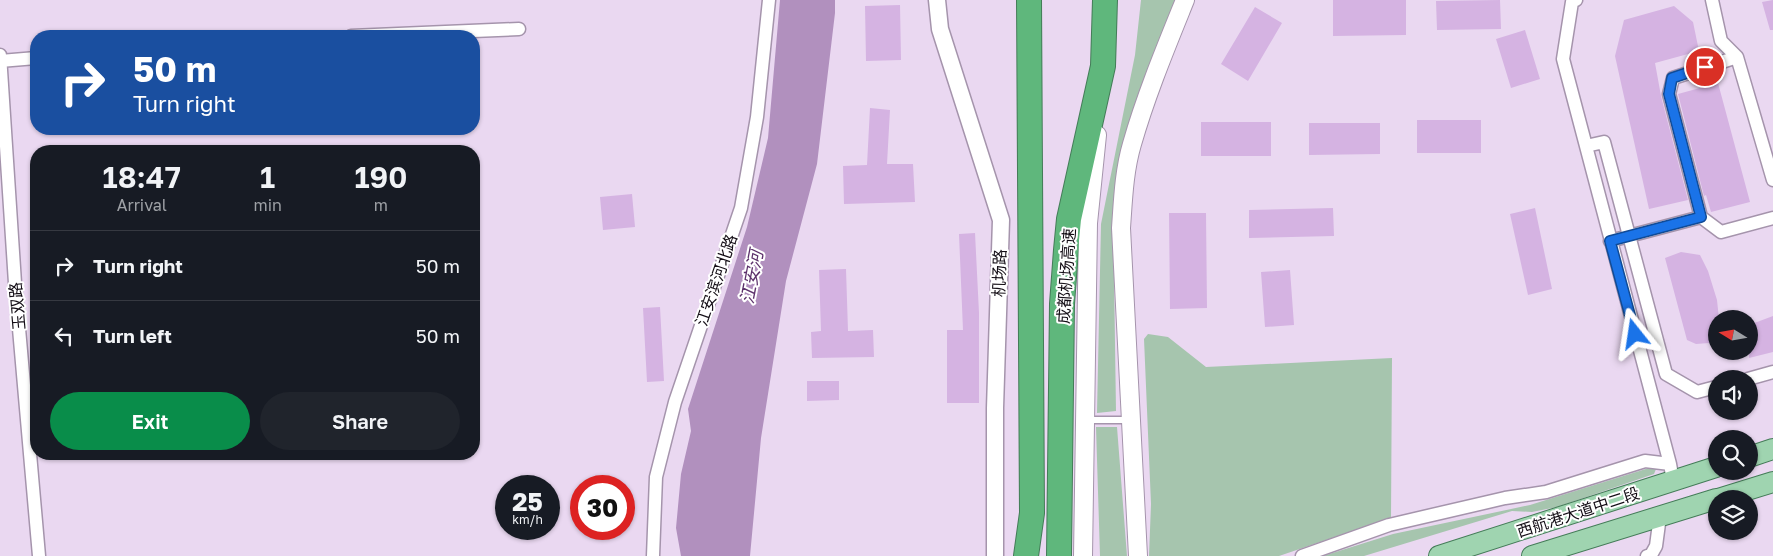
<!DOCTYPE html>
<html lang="en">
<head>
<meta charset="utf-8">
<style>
  body { margin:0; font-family:"Golos Text","Noto Sans SC",sans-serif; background:#20242c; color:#f1f3f6; height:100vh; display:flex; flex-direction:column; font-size:19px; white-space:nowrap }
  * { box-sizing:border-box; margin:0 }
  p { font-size:16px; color:#9ea1a6 }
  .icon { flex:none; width:28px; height:28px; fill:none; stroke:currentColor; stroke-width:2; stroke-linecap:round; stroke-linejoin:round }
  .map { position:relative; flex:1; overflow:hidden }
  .details { position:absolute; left:30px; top:145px; width:450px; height:315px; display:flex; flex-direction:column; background:#171b24; border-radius:20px; box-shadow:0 1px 4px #0004 }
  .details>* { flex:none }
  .guide { position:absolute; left:30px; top:30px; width:450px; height:105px; border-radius:20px; box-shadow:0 1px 4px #0004; background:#1a4fa0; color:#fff; overflow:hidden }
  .needle { width:32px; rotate:281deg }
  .controls { position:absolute; left:1708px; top:310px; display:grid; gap:10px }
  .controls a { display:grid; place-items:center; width:50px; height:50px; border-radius:50%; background:#171b24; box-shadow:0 1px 4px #0004; font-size:25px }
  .speed { position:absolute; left:495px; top:475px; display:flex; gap:10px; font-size:25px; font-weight:700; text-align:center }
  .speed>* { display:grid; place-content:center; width:65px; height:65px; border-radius:50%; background:#171b24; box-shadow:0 1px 4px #0004; line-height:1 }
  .speed small { font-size:12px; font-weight:400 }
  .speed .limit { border:8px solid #d22; background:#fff; color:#111 }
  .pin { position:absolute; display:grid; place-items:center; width:42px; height:42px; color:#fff; margin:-21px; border:2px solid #fff; border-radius:50%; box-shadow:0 1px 5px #0007 }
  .me { position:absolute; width:55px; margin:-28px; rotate:345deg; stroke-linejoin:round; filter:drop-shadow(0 0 4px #0008) }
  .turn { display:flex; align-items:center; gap:18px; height:105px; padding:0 20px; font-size:22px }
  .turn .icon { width:65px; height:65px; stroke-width:2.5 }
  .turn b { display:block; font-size:35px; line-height:42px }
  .eta { display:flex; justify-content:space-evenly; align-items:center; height:85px; text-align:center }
  .eta b { font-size:30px; font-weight:600; line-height:35px }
  .primary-button { display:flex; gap:10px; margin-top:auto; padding:10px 20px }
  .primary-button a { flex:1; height:58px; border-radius:30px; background:#098d4a; color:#fff; font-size:20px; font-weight:600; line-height:58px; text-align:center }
  .primary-button a+a { background:#20242c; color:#f1f3f6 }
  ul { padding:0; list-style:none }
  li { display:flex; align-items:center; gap:15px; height:70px; padding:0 20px; border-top:1px solid #363941 }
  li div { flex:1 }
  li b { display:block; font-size:19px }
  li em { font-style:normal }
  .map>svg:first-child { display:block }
  .green { fill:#a6c5ae }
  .water { fill:#b190be }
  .building { fill:#d5b3e2 }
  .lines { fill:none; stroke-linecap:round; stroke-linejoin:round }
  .service-casing { stroke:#a594ac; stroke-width:9 }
  .minor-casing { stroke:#a594ac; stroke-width:15 }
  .tertiary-casing { stroke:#a594ac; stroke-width:19 }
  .secondary-casing { stroke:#a594ac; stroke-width:20 }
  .primary-casing { stroke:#447c58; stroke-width:22 }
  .motorway-casing { stroke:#447c58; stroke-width:26 }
  .service { stroke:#fff; stroke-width:6 }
  .minor { stroke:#fff; stroke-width:12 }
  .tertiary { stroke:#fff; stroke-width:16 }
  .secondary { stroke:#fff; stroke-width:18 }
  .primary { stroke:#9fd4b0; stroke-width:20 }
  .motorway { stroke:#5fb77c; stroke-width:24 }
  .route-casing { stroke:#114b97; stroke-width:12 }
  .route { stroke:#1a73e8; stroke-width:9 }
  .labels { text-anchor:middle; stroke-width:4; stroke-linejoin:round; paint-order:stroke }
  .street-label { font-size:16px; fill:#130d15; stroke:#fff }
  .water-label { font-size:18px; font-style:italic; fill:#5c316b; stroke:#fff }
</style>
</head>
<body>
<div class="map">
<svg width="1773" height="556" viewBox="0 0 1773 556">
  <rect width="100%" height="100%" fill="#ead8f1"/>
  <path class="green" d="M 1141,0 L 1179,0 L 1125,148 L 1113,206 L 1116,411 L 1097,413 L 1101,224 L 1135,55 Z
    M 1148,334 L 1168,337 L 1206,367 L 1392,358 L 1391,518 L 1279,556 L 1149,556 L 1151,504 L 1144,339 Z
    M 1096,427 L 1117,427 L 1127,556 L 1100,556 Z
    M 1649,468 L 1656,469 L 1654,474 L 1557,507 L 1532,512 L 1512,511 L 1364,556 L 1323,556 L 1393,534 L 1530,505 Z"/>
  <path class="water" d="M 780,0 L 835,0 L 835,13 L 817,164 L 786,281 L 761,438 L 750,556 L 681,556 L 676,528 L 681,474 L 691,431 L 688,409 L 747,227 L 768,138 Z"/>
  <path class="building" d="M 1333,0 L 1406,0 L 1406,35 L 1333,36 Z
    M 1500,0 L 1501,29 L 1437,30 L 1436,1 Z
    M 1773,0 L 1773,30 L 1770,30 L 1762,2 Z
    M 900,5 L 901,60 L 866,61 L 865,6 Z
    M 1674,6 L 1693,22 L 1699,51 L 1655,63 L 1661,96 L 1688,200 L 1649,209 L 1615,56 L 1624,20 Z
    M 1255,7 L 1282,23 L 1248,81 L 1221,64 Z
    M 1525,30 L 1540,79 L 1511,88 L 1496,39 Z
    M 1718,83 L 1750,202 L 1711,212 L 1706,195 L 1704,196 L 1678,94 Z
    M 870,108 L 890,110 L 887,164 L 913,164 L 915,202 L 844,204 L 843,166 L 867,165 Z
    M 1417,120 L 1481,120 L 1481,153 L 1417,153 Z
    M 1201,122 L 1271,122 L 1271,156 L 1201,156 Z
    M 1309,123 L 1380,123 L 1380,154 L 1309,155 Z
    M 632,194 L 635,227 L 603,230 L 600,197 Z
    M 1333,208 L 1334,236 L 1249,238 L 1249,210 Z
    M 1535,208 L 1552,289 L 1528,295 L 1510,214 Z
    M 1169,213 L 1206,213 L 1207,308 L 1170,309 Z
    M 975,233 L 979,313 L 979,403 L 947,403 L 947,330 L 963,330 L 959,234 Z
    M 1681,252 L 1700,255 L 1708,271 L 1717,300 L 1719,319 L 1716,319 L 1716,351 L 1709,343 L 1696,344 L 1687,340 L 1665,258 Z
    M 846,269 L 848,331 L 873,330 L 874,357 L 812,358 L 811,332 L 821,331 L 819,270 Z
    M 1290,270 L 1294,325 L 1265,327 L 1261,272 Z
    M 660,307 L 664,381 L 647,382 L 643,308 Z
    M 1773,316 L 1773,352 L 1749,358 L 1749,325 Z
    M 807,381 L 839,381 L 839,400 L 807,401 Z"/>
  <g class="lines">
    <defs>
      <path id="service" d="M 1094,420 L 1129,420"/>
      <path id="minor" d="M 1576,0 L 1572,2 L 1563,59 L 1670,464 L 1673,481
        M 1712,0 L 1721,41 L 1737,57 L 1773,180
        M 351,36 L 519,29
        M 0,55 L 15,283 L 39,556
        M 0,61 L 36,58
        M 1586,146 L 1604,142 L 1666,374 L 1697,392 L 1716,387
        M 1701,217 L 1669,94 L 1673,78 L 1737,57
        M 1610,241 L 1701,217 L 1721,232 L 1773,218
        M 1748,379 L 1773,372
        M 653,556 L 656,477 L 675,402 L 741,208 L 757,117 L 769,0
        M 1302,556 L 1389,525 L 1505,498 L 1546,492 L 1645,461 L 1670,464
        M 1647,556 L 1651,555 L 1656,546 L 1660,516"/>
      <path id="tertiary" d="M 937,0 L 940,29 L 1001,220 L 995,408 L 995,556"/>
      <path id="secondary" d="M 1083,556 L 1088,223 L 1097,135
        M 1138,556 L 1121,228 C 1123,200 1124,171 1132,144 C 1146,95 1166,47 1185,0"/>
      <path id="primary" d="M 1749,457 L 1773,449
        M 1718,499 L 1773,482
        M 1439,556 L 1716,467
        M 1532,556 L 1716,499"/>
      <path id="motorway" d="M 1026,556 L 1032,513 L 1029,0
        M 1059,556 L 1062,304 L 1066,250 L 1069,219 L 1103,66 L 1105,0"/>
    </defs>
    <use href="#service" class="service-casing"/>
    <use href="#minor" class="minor-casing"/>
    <use href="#tertiary" class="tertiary-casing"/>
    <use href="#secondary" class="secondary-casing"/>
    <use href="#primary" class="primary-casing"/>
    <use href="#motorway" class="motorway-casing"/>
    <use href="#service" class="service"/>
    <use href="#minor" class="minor"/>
    <use href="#tertiary" class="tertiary"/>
    <use href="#secondary" class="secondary"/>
    <use href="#primary" class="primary"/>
    <use href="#motorway" class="motorway"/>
  </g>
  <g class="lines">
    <defs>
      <path id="route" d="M 1635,334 L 1610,241 L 1701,217 L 1669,94 L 1672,78 L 1705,67"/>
    </defs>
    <use href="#route" class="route-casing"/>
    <use href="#route" class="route"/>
  </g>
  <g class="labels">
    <g class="street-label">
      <text transform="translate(999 273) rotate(-88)" y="6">机场路</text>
      <text transform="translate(1066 276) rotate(-86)" y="6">成都机场高速</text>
      <text transform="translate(716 280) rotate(-71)" y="6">江安滨河北路</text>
      <text transform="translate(17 306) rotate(-95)" y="6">玉双路</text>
      <text transform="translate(1578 512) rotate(-18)" y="6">西航港大道中二段</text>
    </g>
    <g class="water-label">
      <text transform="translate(752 277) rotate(-79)" y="6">江安河</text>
    </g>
  </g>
</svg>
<div class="controls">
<a><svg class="needle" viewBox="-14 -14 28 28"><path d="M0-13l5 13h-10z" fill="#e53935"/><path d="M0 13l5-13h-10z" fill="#9ea1a6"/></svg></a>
<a><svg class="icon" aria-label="sound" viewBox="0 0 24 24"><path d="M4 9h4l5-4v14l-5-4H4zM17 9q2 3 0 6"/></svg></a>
<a><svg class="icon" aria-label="search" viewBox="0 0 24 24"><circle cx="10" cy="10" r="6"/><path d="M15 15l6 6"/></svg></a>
<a><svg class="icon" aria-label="layers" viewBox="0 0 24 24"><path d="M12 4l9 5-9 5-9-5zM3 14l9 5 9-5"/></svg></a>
</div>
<div class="speed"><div>25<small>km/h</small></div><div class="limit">30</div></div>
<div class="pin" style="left:1705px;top:67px;background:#d93025"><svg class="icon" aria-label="arrive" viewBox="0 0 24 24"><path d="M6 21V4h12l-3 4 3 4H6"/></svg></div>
<svg class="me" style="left:1635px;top:334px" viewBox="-20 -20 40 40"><path d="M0-17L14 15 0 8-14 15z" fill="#1a73e8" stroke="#fff" stroke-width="4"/></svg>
<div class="guide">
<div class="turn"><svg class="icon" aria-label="right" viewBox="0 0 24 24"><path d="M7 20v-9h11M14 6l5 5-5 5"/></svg><div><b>50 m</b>Turn right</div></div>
</div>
<section class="details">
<div class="eta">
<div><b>18:47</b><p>Arrival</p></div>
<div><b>1</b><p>min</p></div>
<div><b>190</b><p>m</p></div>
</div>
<ul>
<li><svg class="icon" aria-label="right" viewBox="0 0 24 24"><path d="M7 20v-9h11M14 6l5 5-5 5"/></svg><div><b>Turn right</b></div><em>50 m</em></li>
<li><svg class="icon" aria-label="left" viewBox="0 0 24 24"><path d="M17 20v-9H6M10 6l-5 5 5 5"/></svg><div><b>Turn left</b></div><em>50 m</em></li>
</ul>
<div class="primary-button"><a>Exit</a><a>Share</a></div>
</section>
</div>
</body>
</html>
